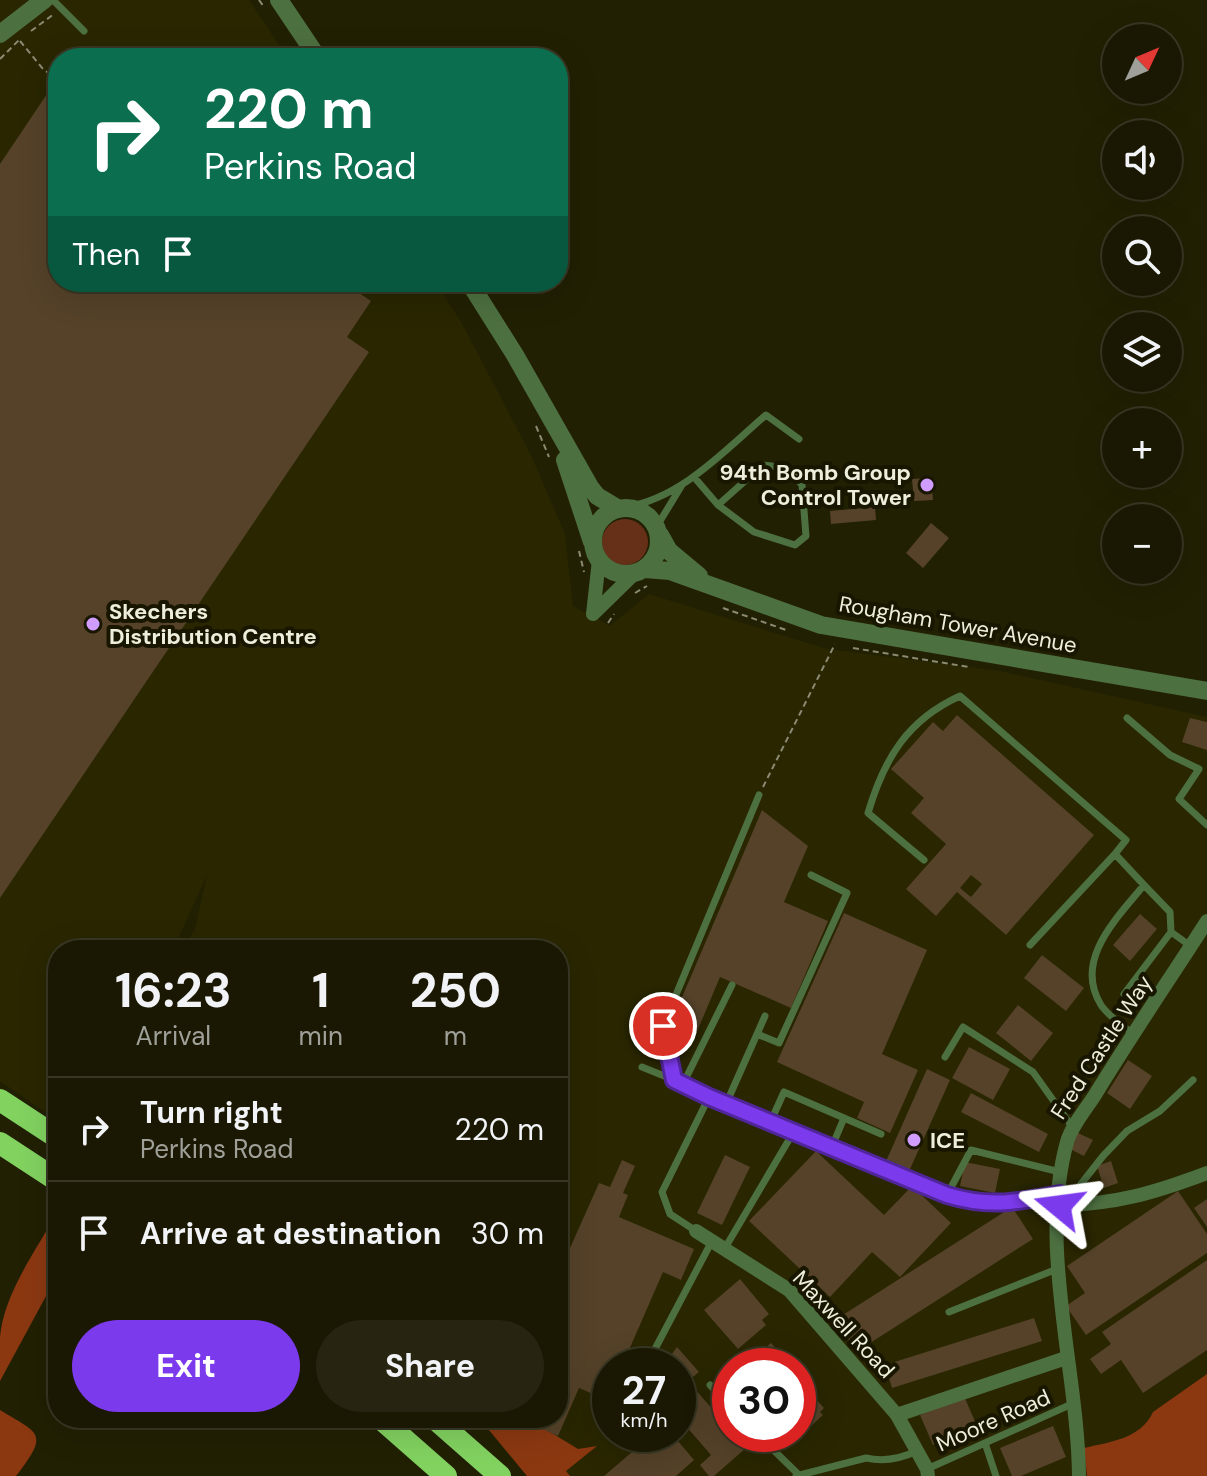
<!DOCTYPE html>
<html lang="en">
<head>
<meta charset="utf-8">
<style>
  body { margin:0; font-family:"DM Sans",sans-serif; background:#272511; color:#f1f3f6; height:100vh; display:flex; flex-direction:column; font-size:30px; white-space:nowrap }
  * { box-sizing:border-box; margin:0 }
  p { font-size:26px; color:#9fa099 }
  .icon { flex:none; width:44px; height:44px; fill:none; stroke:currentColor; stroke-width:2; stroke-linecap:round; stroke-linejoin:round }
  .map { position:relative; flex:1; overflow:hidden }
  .details { position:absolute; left:48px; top:940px; width:520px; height:488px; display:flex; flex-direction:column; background:#1a1802; border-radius:32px; box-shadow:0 8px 32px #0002,0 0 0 2px #383724 }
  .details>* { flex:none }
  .hud { position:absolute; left:48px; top:48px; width:520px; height:244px; border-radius:32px; box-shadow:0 8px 32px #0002,0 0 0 2px #383724; background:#0b6e4f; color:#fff; overflow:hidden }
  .needle { width:52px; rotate:46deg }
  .tools { position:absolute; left:1102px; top:24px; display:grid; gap:16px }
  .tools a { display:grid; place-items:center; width:80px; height:80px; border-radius:50%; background:#1a1802; box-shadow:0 8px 32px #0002,0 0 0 2px #383724; font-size:40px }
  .speed { position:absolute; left:592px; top:1348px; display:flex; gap:16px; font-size:40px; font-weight:700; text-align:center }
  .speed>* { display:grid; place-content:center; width:104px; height:104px; border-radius:50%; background:#1a1802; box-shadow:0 8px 32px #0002,0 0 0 2px #383724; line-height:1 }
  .speed small { font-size:20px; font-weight:400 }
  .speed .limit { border:12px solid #d22; background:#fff; color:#111 }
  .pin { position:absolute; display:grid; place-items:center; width:68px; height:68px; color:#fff; margin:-34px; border:4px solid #fff; border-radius:50%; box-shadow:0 2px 8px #0007 }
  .me { position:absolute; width:88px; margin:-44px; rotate:286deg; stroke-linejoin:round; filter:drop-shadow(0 0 6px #0008) }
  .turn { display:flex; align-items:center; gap:28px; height:168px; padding:0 24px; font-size:36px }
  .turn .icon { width:104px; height:104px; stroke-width:2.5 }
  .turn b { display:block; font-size:56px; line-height:68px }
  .then { display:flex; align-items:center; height:76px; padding:0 24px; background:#0003; gap:16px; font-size:30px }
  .eta { display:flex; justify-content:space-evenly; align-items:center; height:136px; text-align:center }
  .eta b { font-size:48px; font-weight:700; line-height:56px }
  .primary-button { display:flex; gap:16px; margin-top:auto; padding:16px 24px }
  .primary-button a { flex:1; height:92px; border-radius:48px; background:#7c3aed; color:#fff; font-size:32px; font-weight:700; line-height:92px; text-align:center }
  .primary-button a+a { background:#272511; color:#f1f3f6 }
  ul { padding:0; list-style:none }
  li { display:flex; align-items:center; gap:24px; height:104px; padding:0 24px; border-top:2px solid #383724 }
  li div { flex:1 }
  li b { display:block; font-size:30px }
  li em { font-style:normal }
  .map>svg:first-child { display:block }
  .built { fill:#292600; fill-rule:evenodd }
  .green { fill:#662f17 }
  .forest { fill:#8b3811 }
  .building { fill:#554229; fill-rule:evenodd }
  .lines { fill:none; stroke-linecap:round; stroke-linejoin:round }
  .path { stroke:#8b8a73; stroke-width:2; stroke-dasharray:6 4; stroke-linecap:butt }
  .service { stroke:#4d7040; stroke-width:7 }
  .minor { stroke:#4d7040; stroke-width:14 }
  .tertiary { stroke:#4d7040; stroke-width:18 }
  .trunk { stroke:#82d260; stroke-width:22 }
  .route-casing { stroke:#51269a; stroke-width:20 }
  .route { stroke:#7c3aed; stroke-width:14 }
  .poi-dot { fill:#d09dfe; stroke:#191600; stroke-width:3 }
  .labels { text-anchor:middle; stroke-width:8; stroke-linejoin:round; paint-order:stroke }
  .poi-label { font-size:22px; font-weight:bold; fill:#eeeedc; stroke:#191600; text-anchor:start }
  .street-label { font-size:22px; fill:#eeeedc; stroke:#191600 }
</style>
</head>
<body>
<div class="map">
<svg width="1207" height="1476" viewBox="0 0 1207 1476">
  <rect width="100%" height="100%" fill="#222003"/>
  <path class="built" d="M 0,0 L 249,0 L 288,58 L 58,58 L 58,282 L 435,282 L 460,320 L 531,455 L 565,534 L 573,606 L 610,626 L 649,594 L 827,649 L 1000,671 L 1207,717 L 1207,1476 L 553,1476 L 470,1418 L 558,1418 L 558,950 L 182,950 L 195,929 L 207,875 L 173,950 L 58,950 L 58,1121 L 0,1081 ZM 610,1366 L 678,1366 L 678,1434 L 610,1434 ZM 730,1366 L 798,1366 L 798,1434 L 730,1434 Z"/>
  <path class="green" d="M602 542a23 23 0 1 1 46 0a23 23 0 1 1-46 0Z"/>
  <path class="forest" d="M 58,1211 L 58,1274 L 0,1381 C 0,1367 0,1351 0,1337 C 4,1293 37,1249 58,1211 Z
    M 1207,1374 L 1207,1476 L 1087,1476 L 1084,1448 C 1109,1442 1141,1439 1153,1412 Z
    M 0,1410 C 39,1434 50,1432 16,1476 L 0,1476 Z
    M 479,1418 L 527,1418 L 578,1449 L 597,1446 L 566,1471 L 570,1476 L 527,1476 Z"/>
  <path class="building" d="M 53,85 L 58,89 L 58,282 L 343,282 L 371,301 L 347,337 L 369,352 L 0,898 L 0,164 Z
    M 931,478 L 933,500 L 914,501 L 912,479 Z
    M 875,507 L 876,520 L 831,524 L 830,511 Z
    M 931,523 L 949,538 L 923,568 L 906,553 Z
    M 957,715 L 1094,835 L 1006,935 L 957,892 L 936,916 L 906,889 L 946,844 L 911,813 L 924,798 L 891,769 L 933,722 L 943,731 ZM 971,875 L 982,884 L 971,897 L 960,888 Z
    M 1190,718 L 1207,722 L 1207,750 L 1182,742 Z
    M 762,810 L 808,846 L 784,902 L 828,921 L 791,1008 L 720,977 L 696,1034 L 671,1023 Z
    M 844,913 L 927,950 L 882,1054 L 918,1070 L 890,1133 L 857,1118 L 864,1102 L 777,1062 Z
    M 1140,914 L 1157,929 L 1130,961 L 1113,945 Z
    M 1042,955 L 1084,988 L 1066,1011 L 1024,978 Z
    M 1018,1005 L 1053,1033 L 1031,1061 L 996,1033 Z
    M 969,1047 L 1010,1069 L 993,1100 L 952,1078 Z
    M 1128,1060 L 1152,1076 L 1130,1109 L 1107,1093 Z
    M 927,1069 L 950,1080 L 906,1178 L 883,1168 Z
    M 971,1093 L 1048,1134 L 1039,1152 L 961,1112 Z
    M 1078,1133 L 1093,1140 L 1084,1156 L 1070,1149 Z
    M 816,1151 L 884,1215 L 912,1186 L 951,1223 L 900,1277 L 872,1252 L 830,1297 L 749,1221 Z
    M 725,1155 L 750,1167 L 722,1225 L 697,1213 Z
    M 622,1160 L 635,1166 L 623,1193 L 628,1195 L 619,1217 L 694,1249 L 681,1280 L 663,1272 L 622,1366 L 610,1366 L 610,1393 L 607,1400 L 579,1388 L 558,1436 L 517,1418 L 558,1418 L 558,1275 L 599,1183 L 610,1187 Z
    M 1111,1161 L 1118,1183 L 1104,1188 L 1097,1166 Z
    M 965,1162 L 1000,1169 L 995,1193 L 960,1186 Z
    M 1178,1191 L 1207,1234 L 1207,1253 L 1086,1335 L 1066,1306 L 1085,1293 L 1067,1266 Z
    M 1207,1199 L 1207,1227 L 1194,1208 Z
    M 1012,1207 L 1033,1239 L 856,1352 L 835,1320 Z
    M 1207,1260 L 1207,1350 L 1143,1393 L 1121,1360 L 1101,1374 L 1090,1359 L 1111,1344 L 1102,1332 Z
    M 740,1279 L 769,1314 L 762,1320 L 766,1325 L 738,1349 L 704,1310 Z
    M 1034,1318 L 1042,1341 L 892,1388 L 885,1365 Z
    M 771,1343 L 792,1366 L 769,1366 L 758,1354 Z
    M 677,1347 L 699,1372 L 678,1389 L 678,1366 L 663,1366 Z
    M 798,1373 L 806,1382 L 803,1385 L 824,1408 L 820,1412 L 823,1415 L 798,1438 Z
    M 693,1387 L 730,1429 L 730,1434 L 734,1434 L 746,1448 L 714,1476 L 709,1476 L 700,1465 L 711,1455 L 678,1417 L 678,1400 Z
    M 964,1396 L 977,1426 L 933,1445 L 920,1415 Z
    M 1053,1426 L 1066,1457 L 1021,1476 L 1012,1476 L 1000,1448 Z
    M 653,1434 L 672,1434 L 694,1460 L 676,1476 L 604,1476 Z"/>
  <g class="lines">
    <path class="path" d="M 259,0 L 264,7
      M 31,31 L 54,14
      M 20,41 L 43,69 L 58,80
      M 0,59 L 19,40
      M 363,282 L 371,287 L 392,282
      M 536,426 L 549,457
      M 579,551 L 584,572
      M 635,593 L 647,586
      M 723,608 L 789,631
      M 608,623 L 614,614
      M 853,648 L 969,667
      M 763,787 L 835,644"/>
    <path class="service" d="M 53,0 L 84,31
      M 694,477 L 718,505 L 763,465 L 787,468 L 802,485 L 806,536 L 795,545 L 754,532 L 718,505
      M 626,507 C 682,498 725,450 766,415 L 799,439
      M 657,526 L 682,485
      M 1127,718 L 1170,755 L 1199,769 L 1179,799 L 1207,825
      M 924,860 L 868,813 C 884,759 907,720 960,696 L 1126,840 L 1115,854
      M 1171,932 L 1192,947
      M 1030,945 L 1115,854 L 1144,885 C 1117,918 1073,960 1101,1005 C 1108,1016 1124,1026 1134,1035
      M 1124,994 L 1171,932 L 1170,912 L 1144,885
      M 663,1026 L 759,795
      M 757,1034 L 779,1043 L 847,893 L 811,875
      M 945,1057 L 963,1027 L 1033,1072 L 1073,1128
      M 642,1067 L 674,1080
      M 683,1084 L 732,985
      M 726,1104 L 765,1016
      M 770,1123 L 784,1092 L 881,1134
      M 831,1149 L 844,1118
      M 947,1195 L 971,1150 L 1060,1172
      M 1076,1205 L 1081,1184 L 1103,1156 L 1127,1131 L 1160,1111 L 1193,1080
      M 696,1231 L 670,1214 L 662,1192 L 709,1097
      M 725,1248 L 793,1133
      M 949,1312 L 1057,1269
      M 646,1366 L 712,1241
      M 710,1385 L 730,1406
      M 757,1434 L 797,1473
      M 985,1443 L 996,1476
      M 927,1469 L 1074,1403
      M 796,1476 L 866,1458 C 884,1462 900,1459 917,1451"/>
    <path class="minor" d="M 593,614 L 635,573
      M 593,614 L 599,560
      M 663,1026 L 674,1080 L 793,1133 L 947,1195 L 975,1203 L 1005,1204 L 1060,1194
      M 1059,1206 C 1119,1203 1151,1194 1207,1173
      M 696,1231 L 789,1290 L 897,1415 L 927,1469 L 928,1476
      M 897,1415 L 1066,1358
      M 1079,1476 C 1078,1371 1038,1246 1067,1142 C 1072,1124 1089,1106 1098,1090 C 1133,1033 1171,977 1207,921"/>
    <path class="tertiary" d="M 279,0 L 318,58
      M 0,34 L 44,0
      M 469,282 L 515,355 L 590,487 L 597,496 L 617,508
      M 565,460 L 592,542
      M593 541a33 33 0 1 1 66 0a33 33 0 1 1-66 0Z
      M 660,535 L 669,551 L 699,576
      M 645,569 L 670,571 L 821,625 L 1207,691"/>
    <path class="trunk" d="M 0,1100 L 58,1138
      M 0,1143 L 58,1181
      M 380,1418 L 446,1476
      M 434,1418 L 500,1476"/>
  </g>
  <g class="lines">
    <defs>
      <path id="route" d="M 663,1026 L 674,1080 L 709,1097 L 947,1195 C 990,1208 1017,1202 1060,1194 L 1059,1206"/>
    </defs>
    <use href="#route" class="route-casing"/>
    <use href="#route" class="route"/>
  </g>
  <g class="poi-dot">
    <circle cx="927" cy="485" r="8"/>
    <circle cx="93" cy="624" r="8"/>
    <circle cx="914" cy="1140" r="8"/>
  </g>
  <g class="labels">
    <g class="poi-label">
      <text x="911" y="480" text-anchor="end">94th Bomb Group<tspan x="911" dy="25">Control Tower</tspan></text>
      <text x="109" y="619">Skechers<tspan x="109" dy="25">Distribution Centre</tspan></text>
      <text x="930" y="1148">ICE</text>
    </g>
    <g class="street-label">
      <text transform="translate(958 624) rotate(10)" y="8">Rougham Tower Avenue</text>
      <text transform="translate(1101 1047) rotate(-57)" y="8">Fred Castle Way</text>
      <text transform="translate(844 1324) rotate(47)" y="8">Maxwell Road</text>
      <text transform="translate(993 1420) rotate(-24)" y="8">Moore Road</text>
    </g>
  </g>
</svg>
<div class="tools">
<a><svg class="needle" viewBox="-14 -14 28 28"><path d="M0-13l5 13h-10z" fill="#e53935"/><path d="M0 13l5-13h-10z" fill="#9fa099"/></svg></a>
<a><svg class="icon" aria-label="sound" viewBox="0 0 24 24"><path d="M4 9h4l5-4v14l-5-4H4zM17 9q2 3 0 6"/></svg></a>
<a><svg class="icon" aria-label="search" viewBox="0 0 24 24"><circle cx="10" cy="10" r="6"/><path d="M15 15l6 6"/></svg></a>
<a><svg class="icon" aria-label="layers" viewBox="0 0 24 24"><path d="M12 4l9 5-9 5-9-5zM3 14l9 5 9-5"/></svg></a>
<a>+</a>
<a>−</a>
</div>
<div class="speed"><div>27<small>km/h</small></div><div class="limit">30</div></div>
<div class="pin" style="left:663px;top:1026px;background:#d93025"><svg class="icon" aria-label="arrive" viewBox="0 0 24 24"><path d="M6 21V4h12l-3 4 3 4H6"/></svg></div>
<svg class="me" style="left:1059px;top:1206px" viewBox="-20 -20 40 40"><path d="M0-17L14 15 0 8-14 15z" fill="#7c3aed" stroke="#fff" stroke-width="4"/></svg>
<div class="hud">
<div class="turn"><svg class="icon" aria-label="right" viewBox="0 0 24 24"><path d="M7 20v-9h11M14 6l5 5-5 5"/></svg><div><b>220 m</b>Perkins Road</div></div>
<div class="then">Then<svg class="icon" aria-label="arrive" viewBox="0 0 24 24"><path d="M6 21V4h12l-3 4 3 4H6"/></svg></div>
</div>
<section class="details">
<div class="eta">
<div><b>16:23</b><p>Arrival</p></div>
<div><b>1</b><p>min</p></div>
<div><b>250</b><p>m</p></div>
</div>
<ul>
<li><svg class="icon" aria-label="right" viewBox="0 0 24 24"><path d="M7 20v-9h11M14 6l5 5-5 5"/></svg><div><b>Turn right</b><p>Perkins Road</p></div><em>220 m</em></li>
<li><svg class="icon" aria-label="arrive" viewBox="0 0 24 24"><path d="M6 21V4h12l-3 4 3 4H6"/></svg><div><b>Arrive at destination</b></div><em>30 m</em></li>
</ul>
<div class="primary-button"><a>Exit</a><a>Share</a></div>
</section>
</div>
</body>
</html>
